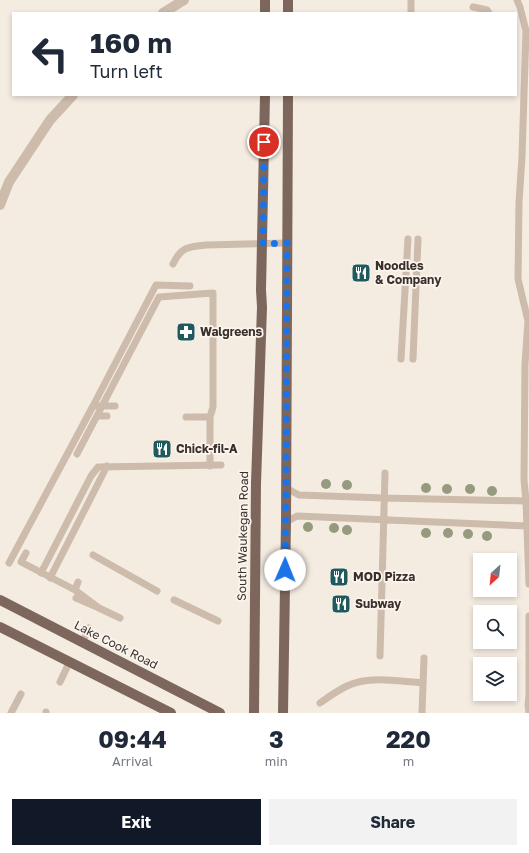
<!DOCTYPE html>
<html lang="en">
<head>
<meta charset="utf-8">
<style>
  body { margin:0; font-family:"Golos Text",sans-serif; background:#f2f2f3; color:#1f2937; height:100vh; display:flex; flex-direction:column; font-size:15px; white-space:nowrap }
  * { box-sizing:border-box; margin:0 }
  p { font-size:13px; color:#747a83 }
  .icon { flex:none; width:22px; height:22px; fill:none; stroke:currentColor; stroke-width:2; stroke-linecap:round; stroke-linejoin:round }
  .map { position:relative; height:713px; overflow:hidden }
  .side { display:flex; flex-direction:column; background:#fff; flex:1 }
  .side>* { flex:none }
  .top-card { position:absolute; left:12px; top:12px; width:505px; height:84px; border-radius:0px; box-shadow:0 2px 6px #0003; background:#fff; color:#1f2937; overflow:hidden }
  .needle { width:26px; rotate:207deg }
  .buttons { position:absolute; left:473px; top:553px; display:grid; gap:8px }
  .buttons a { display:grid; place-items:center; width:44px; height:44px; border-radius:0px; background:#fff; box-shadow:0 2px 6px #0003; font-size:20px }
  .pin { position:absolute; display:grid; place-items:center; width:34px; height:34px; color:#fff; margin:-17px; border:2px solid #fff; border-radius:50%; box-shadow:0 1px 4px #0007 }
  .me { position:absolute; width:44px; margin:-22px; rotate:1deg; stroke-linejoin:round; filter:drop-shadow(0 0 3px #0008) }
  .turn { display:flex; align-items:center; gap:14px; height:84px; padding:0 12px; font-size:18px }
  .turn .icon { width:52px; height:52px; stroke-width:2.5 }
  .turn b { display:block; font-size:28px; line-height:34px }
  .eta { display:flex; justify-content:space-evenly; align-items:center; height:68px; text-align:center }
  .eta b { font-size:24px; font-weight:700; line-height:28px }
  .primary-button { display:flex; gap:8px; margin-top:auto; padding:8px 12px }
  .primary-button a { flex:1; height:46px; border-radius:0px; background:#111827; color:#fff; font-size:16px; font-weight:700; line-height:46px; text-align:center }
  .primary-button a+a { background:#f2f2f3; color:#1f2937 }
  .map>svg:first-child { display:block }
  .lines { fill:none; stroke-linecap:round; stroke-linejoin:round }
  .lane { stroke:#cdbbac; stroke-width:7 }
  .street { stroke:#cdbbac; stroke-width:10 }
  .primary { stroke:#7d675c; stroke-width:10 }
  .tree { fill:#969b7f }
  .route { stroke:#1a73e8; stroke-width:7; stroke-dasharray:0 12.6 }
  .labels { text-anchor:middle; stroke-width:3.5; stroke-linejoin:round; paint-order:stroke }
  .poi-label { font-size:12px; font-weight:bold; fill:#3b302b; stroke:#fbf5ee; text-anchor:start }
  .street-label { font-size:12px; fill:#3b302b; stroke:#fbf5ee }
</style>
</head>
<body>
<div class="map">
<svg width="529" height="713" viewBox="0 0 529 713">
  <rect width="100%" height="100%" fill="#f4ebe1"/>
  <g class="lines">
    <path class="lane" d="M 517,0 L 520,7 L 526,31 L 522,157 L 519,202 L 518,279 L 528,321 L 525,364 L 524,480 L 526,501 L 529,584
      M 473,7 L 487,10 L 489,13
      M 411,13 L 411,0
      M 173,264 C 181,247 188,247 206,245 L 287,243
      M 401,359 L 408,239
      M 413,359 L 418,239
      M 93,406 L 156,285 L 190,286
      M 97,416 L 107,416
      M 186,417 L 210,417
      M 77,454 L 159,297 L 213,293 L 213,407 L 210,417 L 210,466
      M 286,488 L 299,495 L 384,498 L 526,501
      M 286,522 L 297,516 L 527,526
      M 26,553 L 21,562 L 75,590 L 99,608
      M 93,555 L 157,591
      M 9,563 L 93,406 L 115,406
      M 41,573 L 91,476 L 98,467 L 221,465
      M 50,578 L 107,466
      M 75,590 L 78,582
      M 76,598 L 99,608 L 120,618
      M 174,600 L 218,621
      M 529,616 L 529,695 L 528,705 L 529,712
      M 82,643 L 89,628
      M 380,656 L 385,473
      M 60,682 L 70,661
      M 320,703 C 330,696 343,686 355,683 C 374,677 403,681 423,683
      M 11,713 L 21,694
      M 46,713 L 46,712
      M 422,713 L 424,658"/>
    <path class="street" d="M 163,13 L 184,0
      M 0,205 L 9,182 L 50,120 L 73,95"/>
    <path class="primary" d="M 265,13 L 265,0
      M 288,13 L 288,0
      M 0,600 L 220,713
      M 0,627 L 171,713
      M 254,713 L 256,483 L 262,307 L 261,290 L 265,95
      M 283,713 L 286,522 L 288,95"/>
  </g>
  <g class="tree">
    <circle cx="326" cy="484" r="5"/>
    <circle cx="347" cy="485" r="5"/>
    <circle cx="426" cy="488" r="5"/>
    <circle cx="447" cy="489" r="5"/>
    <circle cx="470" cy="489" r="5"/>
    <circle cx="492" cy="491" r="5"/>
    <circle cx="308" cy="527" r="5"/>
    <circle cx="334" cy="528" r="5"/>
    <circle cx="347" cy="530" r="5"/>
    <circle cx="426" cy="533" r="5"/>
    <circle cx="448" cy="533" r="5"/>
    <circle cx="468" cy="534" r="5"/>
    <circle cx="487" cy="536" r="5"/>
  </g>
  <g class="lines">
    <path class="route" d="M 264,142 L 263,244 L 287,243 L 286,488 L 285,570"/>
  </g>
  <defs>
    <symbol id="restaurant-square" viewBox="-11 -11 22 22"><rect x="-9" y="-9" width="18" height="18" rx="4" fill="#1f5a5e" stroke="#fbf5ee"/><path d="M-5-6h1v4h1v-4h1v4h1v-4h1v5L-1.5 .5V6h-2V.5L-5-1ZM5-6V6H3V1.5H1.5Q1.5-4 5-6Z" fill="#fff"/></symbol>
    <symbol id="pharmacy-square" viewBox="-11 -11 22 22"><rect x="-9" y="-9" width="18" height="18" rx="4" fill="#1f5a5e" stroke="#fbf5ee"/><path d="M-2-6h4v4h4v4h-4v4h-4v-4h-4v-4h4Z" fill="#fff"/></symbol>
  </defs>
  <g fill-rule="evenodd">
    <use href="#restaurant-square" x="350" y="262" width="22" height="22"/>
    <use href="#pharmacy-square" x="175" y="321" width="22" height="22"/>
    <use href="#restaurant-square" x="151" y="438" width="22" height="22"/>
    <use href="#restaurant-square" x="328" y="566" width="22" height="22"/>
    <use href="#restaurant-square" x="330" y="593" width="22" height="22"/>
  </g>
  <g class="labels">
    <g class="poi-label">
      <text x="375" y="270">Noodles<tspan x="375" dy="14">&amp; Company</tspan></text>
      <text x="200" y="336">Walgreens</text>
      <text x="176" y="453">Chick-fil-A</text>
      <text x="353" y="581">MOD Pizza</text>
      <text x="355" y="608">Subway</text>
    </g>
    <g class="street-label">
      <text transform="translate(243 536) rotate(-89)" y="4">South Waukegan Road</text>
      <text transform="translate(116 645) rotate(27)" y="4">Lake Cook Road</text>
    </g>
  </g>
</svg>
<div class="buttons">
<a><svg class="needle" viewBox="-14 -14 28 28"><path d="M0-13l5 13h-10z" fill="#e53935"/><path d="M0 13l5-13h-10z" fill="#747a83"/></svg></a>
<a><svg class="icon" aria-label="search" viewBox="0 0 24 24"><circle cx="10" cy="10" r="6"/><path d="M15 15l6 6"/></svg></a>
<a><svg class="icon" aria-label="layers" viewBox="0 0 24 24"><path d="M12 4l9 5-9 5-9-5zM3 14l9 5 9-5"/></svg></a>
</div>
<div class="pin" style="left:264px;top:142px;background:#d93025"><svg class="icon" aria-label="arrive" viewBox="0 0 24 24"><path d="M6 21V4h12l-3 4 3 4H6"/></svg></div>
<svg class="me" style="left:285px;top:570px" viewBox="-20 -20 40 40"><circle r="19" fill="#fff"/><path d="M0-13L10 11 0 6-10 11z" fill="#1a73e8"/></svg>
<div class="top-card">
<div class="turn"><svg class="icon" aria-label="left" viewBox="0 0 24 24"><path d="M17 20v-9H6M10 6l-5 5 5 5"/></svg><div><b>160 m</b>Turn left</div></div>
</div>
</div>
<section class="side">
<div class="eta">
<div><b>09:44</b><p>Arrival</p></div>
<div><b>3</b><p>min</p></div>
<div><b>220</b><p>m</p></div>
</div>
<div class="primary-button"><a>Exit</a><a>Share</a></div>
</section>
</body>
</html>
